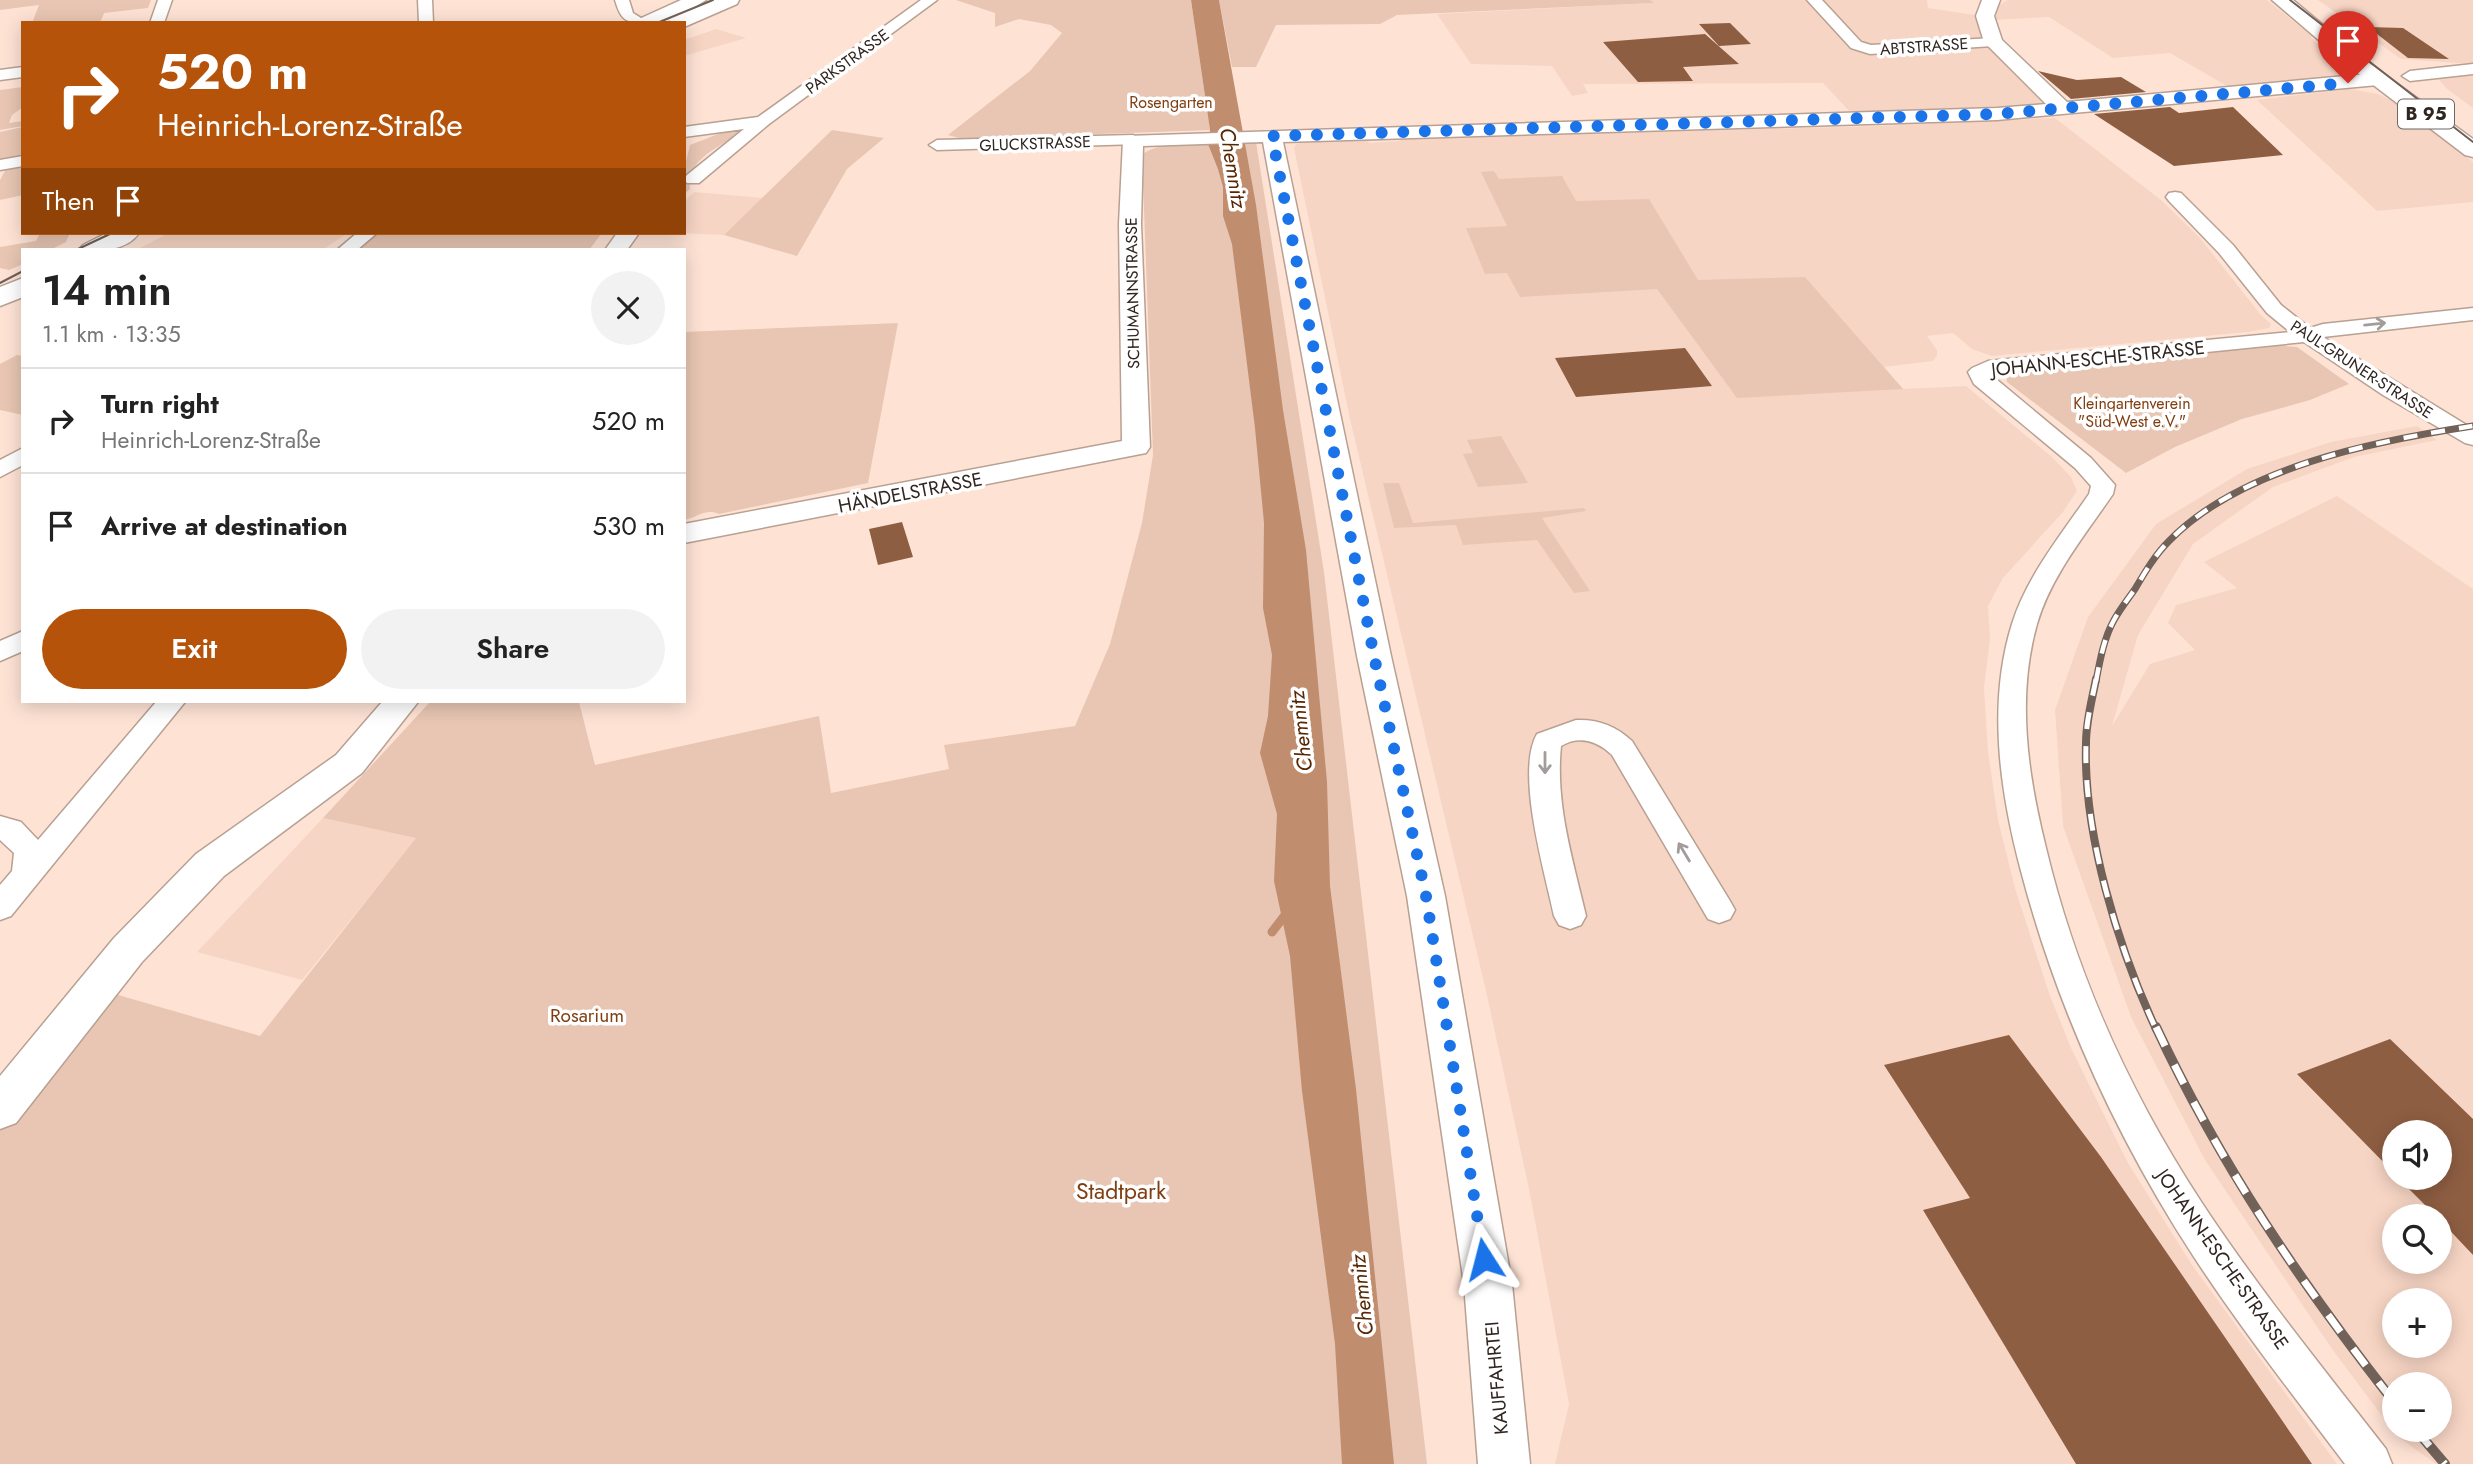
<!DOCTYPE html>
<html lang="en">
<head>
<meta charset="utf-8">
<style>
  body { margin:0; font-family:Jost,sans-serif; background:#f2f2f2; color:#222; height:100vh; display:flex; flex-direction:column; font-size:26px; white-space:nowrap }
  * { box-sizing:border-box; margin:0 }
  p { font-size:23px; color:#767676 }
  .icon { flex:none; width:38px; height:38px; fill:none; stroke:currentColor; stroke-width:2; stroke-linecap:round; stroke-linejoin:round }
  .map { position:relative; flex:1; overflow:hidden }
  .drawer { position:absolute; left:21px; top:248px; width:665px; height:455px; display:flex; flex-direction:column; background:#fff; border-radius:0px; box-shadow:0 4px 18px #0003 }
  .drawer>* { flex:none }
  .top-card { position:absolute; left:21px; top:21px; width:665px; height:214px; border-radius:0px; box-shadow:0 4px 18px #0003; background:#b45309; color:#fff; overflow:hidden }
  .tools { position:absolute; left:2382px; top:1120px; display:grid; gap:14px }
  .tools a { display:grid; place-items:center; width:70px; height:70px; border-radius:50%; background:#fff; box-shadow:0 4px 18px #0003; font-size:35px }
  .pin { position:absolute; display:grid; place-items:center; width:60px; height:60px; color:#fff; margin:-72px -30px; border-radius:50% 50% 50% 0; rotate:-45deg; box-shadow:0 0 7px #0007 }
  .pin .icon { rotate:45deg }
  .me { position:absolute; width:77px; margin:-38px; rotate:351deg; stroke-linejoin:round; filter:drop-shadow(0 0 5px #0008) }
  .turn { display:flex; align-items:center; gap:24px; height:147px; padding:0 21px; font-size:32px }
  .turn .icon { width:91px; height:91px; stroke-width:2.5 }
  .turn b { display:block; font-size:49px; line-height:60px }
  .then { display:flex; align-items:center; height:66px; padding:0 21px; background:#0003; gap:14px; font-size:26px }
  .round { display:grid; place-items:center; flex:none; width:74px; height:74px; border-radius:37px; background:#f2f2f2 }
  .summary { display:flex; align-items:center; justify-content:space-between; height:119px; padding:0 21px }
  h1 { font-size:42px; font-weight:600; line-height:52px }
  .primary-button { display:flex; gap:14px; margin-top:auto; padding:14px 21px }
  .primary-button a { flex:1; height:80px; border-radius:42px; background:#b45309; color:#fff; font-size:28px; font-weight:600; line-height:80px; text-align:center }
  .primary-button a+a { background:#f2f2f2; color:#222 }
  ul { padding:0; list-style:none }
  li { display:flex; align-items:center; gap:21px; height:105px; padding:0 21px; border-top:2px solid #e0e0e0 }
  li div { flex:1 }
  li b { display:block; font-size:26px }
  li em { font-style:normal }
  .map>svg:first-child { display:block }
  .built { fill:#f7d5c4; fill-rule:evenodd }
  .green { fill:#e8c6b3 }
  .water { fill:#c18d6f }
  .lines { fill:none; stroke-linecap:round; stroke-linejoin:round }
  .stream { stroke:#c18d6f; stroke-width:9 }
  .building { fill:#8e5e42 }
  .minor-casing { stroke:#b8a092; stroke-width:3 }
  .tertiary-casing { stroke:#b8a092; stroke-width:3 }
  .secondary-casing { stroke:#b8a092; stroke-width:3 }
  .primary-casing { stroke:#b8a092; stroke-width:3 }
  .minor { fill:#fff; fill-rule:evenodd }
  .tertiary { fill:#fff; fill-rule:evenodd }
  .secondary { fill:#fff; fill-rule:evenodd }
  .primary { fill:#fff; fill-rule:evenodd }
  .tram { stroke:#706159; stroke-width:2 }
  .rail-far2-casing { stroke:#706159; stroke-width:7 }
  .rail-far1-casing { stroke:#706159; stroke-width:8 }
  .rail-casing { stroke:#706159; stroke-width:10 }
  .rail-far2 { stroke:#fff; stroke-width:4.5; stroke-dasharray:14; stroke-linecap:butt }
  .rail-far1 { stroke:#fff; stroke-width:5; stroke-dasharray:17; stroke-linecap:butt }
  .rail { stroke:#fff; stroke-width:7; stroke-dasharray:21; stroke-linecap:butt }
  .oneway { stroke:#a29d9b }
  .route { stroke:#1a73e8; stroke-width:12; stroke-dasharray:0 21.6 }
  .labels { text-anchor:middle; stroke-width:7; stroke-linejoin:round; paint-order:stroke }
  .far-street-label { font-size:16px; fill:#302621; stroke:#fff }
  .far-park-label { font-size:16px; fill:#7f3e10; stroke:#fff }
  .shield { fill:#fff; stroke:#6e6764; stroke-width:2 }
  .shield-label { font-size:18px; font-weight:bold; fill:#302621 }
  .street-label { font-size:19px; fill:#302621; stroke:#fff }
  .park-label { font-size:19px; fill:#7f3e10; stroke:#fff }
  .water-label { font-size:21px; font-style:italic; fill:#572603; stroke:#fff }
  .near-park-label { font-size:23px; fill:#7f3e10; stroke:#fff }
</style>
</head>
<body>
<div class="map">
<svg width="2473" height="1464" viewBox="0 0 2473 1464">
  <rect width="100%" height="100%" fill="#fee3d5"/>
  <path class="built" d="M 1650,0 L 1927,0 L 1928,8 L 1975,15 L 1989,44 L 2046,106 L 1852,114 L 1823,83 L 1583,84 L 1588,93 L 1572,96 L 1552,66 L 1471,64 L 1437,14 L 1653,3 Z
    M 2008,0 L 2267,0 L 2312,36 L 2311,38 L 2352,75 L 2227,86 L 2170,53 L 2113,58 L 2049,17 L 1995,20 L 1999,5 Z
    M 2318,0 L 2473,0 L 2473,64 L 2401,59 Z
    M 716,29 L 746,38 L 684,56 L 684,40 Z
    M 2473,72 L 2473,108 L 2446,88 L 2437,77 Z
    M 2350,89 L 2378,94 L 2400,105 L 2473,162 L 2473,202 L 2377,211 L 2257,100 Z
    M 2055,118 L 2161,200 L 2200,238 L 2261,315 L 2271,324 L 2269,328 L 2248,332 L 1992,356 L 1972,349 L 1953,333 L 1927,336 L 1937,350 L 1937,356 L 1933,361 L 1884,367 L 1903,389 L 1966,386 L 2052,457 L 2071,477 L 2077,491 L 2063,512 L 2003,578 L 1988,606 L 1990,640 L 1984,687 L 1988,752 L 1998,820 L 2015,888 L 2049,993 L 2071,1048 L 2128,1163 L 2192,1265 L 2337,1464 L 1555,1464 L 1569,1404 L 1529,1189 L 1486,991 L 1350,419 L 1294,148 L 1296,144 L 1303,142 L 1368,140 L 1369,143 L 1400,141 L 1400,139 L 1876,126 Z
    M 694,192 L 763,198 L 724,235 L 677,233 L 684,233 L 684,202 Z
    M 169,233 L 348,233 L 322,250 L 136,250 Z
    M 2417,426 L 2437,440 L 2354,457 L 2273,487 L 2193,544 L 2138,635 L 2112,726 L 2150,664 L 2195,650 L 2168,623 L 2176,605 L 2237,588 L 2204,562 L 2337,496 L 2473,589 L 2473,1464 L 2436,1464 L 2397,1436 L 2332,1349 L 2205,1160 L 2131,1017 L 2063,826 L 2055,710 L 2088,617 L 2156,524 L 2247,469 L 2331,442 ZM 2394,1132 L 2440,1132 L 2440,1178 L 2394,1178 ZM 2394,1216 L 2440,1216 L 2440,1262 L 2394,1262 ZM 2394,1300 L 2440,1300 L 2440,1346 L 2394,1346 ZM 2394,1384 L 2440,1384 L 2440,1430 L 2394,1430 Z
    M 323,818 L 417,838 L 302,980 L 197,952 Z"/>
  <path class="green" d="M 0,0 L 151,0 L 148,8 L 104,13 L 100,23 L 32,23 L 39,5 L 0,10 Z
    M 956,0 L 1191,0 L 1210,130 L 962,139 L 948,135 L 1030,71 L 1062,33 L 1051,25 L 1019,19 L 995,27 L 995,13 Z
    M 1219,0 L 1650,0 L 1654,3 L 1397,15 L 1380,24 L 1276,25 L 1256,67 L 1232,67 Z
    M 23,87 L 23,107 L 12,115 L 9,123 L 23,121 L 23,126 L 0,130 L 0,90 Z
    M 23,127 L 23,156 L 0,160 L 0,132 Z
    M 731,129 L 738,133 C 718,150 687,157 690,189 L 684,194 L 684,170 L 690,145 Z
    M 832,130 L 884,138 L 847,169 L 797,256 L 724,235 Z
    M 1256,142 L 1324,572 L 1427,1464 L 0,1464 L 0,1127 L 108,992 L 260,1036 L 416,838 L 323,818 L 430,702 L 579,702 L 595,765 L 819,716 L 831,793 L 949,769 L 944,745 L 1075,726 L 1110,644 L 1142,523 L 1153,455 L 1142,155 C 1159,138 1231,143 1256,142 Z
    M 23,165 L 23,195 L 0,200 L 0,180 L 7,167 Z
    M 1494,171 L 1499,179 L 1562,176 L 1576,201 L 1649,199 L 1698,280 L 1805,277 L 1903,389 L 1737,398 L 1657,289 L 1520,297 L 1507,273 L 1485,274 L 1466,228 L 1507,226 L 1481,172 Z
    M 40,233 L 70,233 L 66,242 L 50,250 L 23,250 L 23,264 L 9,270 L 0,268 L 0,247 L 36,241 Z
    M 377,233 L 602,233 L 589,250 L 357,250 Z
    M 898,323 L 868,483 L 719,514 C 705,508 697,518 684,520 L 684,332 Z
    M 2274,345 L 2297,347 L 2349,384 L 2310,400 L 2242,419 L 2175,447 L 2126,473 L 2007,382 L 2006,375 L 2015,370 Z
    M 17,355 L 23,356 L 23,415 L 0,410 L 0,364 Z
    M 1501,436 L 1528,483 L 1478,487 L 1463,454 L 1473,453 L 1467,440 Z
    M 1383,483 L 1399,483 L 1413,523 L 1584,508 L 1586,511 L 1542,518 L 1590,591 L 1574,593 L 1537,540 L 1463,545 L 1456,525 L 1394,528 Z"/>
  <path class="water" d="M 1191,0 L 1219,0 L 1256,205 L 1283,410 L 1306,550 L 1327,782 L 1330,886 L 1356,1089 L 1394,1464 L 1342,1464 L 1335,1344 L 1302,1091 L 1290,956 L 1274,881 L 1277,814 L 1260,753 L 1268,716 L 1272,655 L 1263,608 L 1264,523 L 1255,428 L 1232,244 L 1223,216 L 1223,187 L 1218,169 L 1208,144 L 1210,130 Z"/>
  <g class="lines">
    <path class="stream" d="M 1272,932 L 1289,910"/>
  </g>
  <path class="building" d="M 1730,23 L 1751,44 L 1719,46 L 1699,24 Z
    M 2368,27 L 2403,28 L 2449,59 L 2408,58 Z
    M 1705,34 L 1739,64 L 1683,67 L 1693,81 L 1638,82 L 1603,42 Z
    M 2038,71 L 2077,80 L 2121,77 L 2146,92 L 2071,99 Z
    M 2170,107 L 2179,113 L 2233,107 L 2283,155 L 2174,166 L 2094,114 Z
    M 1685,348 L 1712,386 L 1576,397 L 1555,358 Z
    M 902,522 L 913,557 L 878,565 L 869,529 Z
    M 2009,1035 L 2101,1157 L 2312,1464 L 2076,1464 L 1923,1210 L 1970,1198 L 1884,1065 Z
    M 2390,1039 L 2473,1119 L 2473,1255 L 2440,1220 L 2440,1216 L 2436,1216 L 2398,1178 L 2440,1178 L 2440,1132 L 2394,1132 L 2394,1173 L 2297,1074 Z"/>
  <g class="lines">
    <defs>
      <path id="minor" d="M 158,0 L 172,0 L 164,23 L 150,23 Z
        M 418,0 L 432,0 L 433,23 L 419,23 Z
        M 615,0 L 629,0 L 633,13 L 641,18 L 642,23 C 624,23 620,17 615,0 Z
        M 921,0 L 937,0 L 769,124 L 699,183 L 687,183 L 684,179 L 687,175 L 744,129 L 684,137 L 684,127 L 758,117 Z
        M 1807,0 L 1822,0 L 1861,42 L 1871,45 L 1993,38 L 2000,42 L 1993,46 L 1870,54 L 1851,48 Z
        M 2473,64 L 2473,74 L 2410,81 L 2402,76 L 2410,71 Z
        M 23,67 L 23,77 L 0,80 L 0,70 Z
        M 1133,135 L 1141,140 L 1139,144 L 937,150 L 929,145 L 937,140 Z
        M 23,156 L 23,166 L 0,170 L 0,160 Z
        M 2175,192 L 2181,193 L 2233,245 L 2281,305 L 2310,328 L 2323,324 L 2473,308 L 2473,320 L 2323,337 L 2473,429 L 2473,445 L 2465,443 L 2383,395 L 2304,342 L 1990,374 L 2091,458 L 2115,485 L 2113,494 C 2085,535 2051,576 2037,624 C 2016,698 2028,776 2046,848 C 2076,974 2131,1095 2202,1203 C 2258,1288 2323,1368 2386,1449 L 2392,1464 L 2345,1464 C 2294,1396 2241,1329 2194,1257 C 2117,1139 2057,1008 2021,871 C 2000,792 1987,704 2012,624 C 2027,576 2061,535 2089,494 L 2091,486 L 2075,468 L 1974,384 L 1968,372 L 1972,368 L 1988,361 L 2290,332 L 2267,313 L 2219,253 L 2169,201 L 2166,197 L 2169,193 Z
        M 357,233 L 377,233 L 357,250 L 337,250 Z
        M 23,448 L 23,465 L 0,477 L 0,460 Z
        M 23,631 L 23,651 L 0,661 L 0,641 Z
        M 156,702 L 185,702 L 11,916 L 0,920 L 0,885 L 12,871 L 14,853 L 0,840 L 0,816 L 21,822 L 38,840 Z
        M 1576,720 C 1598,719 1616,726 1632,741 L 1730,901 L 1735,910 L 1730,919 L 1719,923 L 1708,919 L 1612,755 C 1597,741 1580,735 1561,746 C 1555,804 1573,860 1586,916 L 1581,925 L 1570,929 L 1559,925 L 1554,916 C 1545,873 1515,772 1537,734 Z"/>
      <path id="tertiary" d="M 1982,0 L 2000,0 L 1994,16 L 2002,40 L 2067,102 L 2378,73 L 2388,79 L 2378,85 L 1997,120 L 1283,142 L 1391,656 L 1445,896 L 1512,1284 L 1530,1464 L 1478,1464 L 1464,1284 L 1407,896 L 1357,656 L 1263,142 L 1143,146 L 1141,224 L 1150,447 L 1146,453 L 684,543 L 684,524 L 1122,441 L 1119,224 L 1123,140 L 1126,136 L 1997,108 L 2046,104 L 1984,42 L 1976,16 Z
        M 617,233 L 639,233 L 627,250 L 605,250 Z
        M 382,702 L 418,702 L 362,773 L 224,876 L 142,962 L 16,1123 L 0,1129 L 0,1076 L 114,938 L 196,854 L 336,755 Z"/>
      <path id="secondary" d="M 681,0 L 706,0 L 690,10 L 714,0 L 739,0 L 737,4 L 684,27 L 684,23 L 667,23 L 670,20 L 663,23 L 636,23 L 639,19 Z
        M 107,233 L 139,233 C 126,252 99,251 79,250 L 83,245 Z
        M 23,278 L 23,297 L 0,306 L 0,287 Z"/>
      <path id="primary" d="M 2272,0 L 2293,0 L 2369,63 L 2473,139 L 2473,157 L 2465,155 L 2355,71 Z"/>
    </defs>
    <use href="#minor" class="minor-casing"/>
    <use href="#tertiary" class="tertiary-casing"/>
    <use href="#secondary" class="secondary-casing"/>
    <use href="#primary" class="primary-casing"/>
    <use href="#minor" class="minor"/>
    <use href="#tertiary" class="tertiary"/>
    <use href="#secondary" class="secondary"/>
    <use href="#primary" class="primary"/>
    <path class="tram" d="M 2290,0 L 2473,142
      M 657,23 L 713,0
      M 76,250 L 112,233
      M 0,283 L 23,271"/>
    <defs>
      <path id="rail-far2" d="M 2096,681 C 2100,660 2104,638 2114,620 C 2120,609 2128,599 2135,589 C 2145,572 2155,555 2169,541 C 2241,467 2375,441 2473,426"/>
      <path id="rail-far1" d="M 2096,679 C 2092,700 2086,721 2086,743 C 2083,833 2118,948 2156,1029"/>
      <path id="rail" d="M 2156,1027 C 2221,1166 2300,1282 2394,1402
        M 2416,1430 L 2445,1464"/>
    </defs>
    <use href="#rail-far2" class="rail-far2-casing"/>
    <use href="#rail-far1" class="rail-far1-casing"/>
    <use href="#rail" class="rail-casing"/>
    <use href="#rail-far2" class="rail-far2"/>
    <use href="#rail-far1" class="rail-far1"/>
    <use href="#rail" class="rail"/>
  </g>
  <defs><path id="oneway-shaft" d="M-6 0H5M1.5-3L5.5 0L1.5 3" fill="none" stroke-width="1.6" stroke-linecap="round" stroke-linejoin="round" transform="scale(1.75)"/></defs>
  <g class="oneway">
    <use href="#oneway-shaft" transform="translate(2375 324) rotate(-6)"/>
    <use href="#oneway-shaft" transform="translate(1545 763) rotate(90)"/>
    <use href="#oneway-shaft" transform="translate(1684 852) rotate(-121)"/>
  </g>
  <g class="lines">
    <path class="route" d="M 1484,1259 L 1426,896 L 1374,656 L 1272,136 L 1997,114 L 2348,83"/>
  </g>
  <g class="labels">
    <g class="far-street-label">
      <text transform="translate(1924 46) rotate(-4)" y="6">ABTSTRASSE</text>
      <text transform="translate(847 61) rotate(-36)" y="6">PARKSTRASSE</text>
      <text transform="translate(1035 143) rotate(-2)" y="6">GLUCKSTRASSE</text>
      <text transform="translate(1132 293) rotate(-91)" y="6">SCHUMANNSTRASSE</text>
      <text transform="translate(2362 369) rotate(33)" y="6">PAUL-GRUNER-STRASSE</text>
    </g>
    <g class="far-park-label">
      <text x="1171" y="108">Rosengarten</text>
      <text x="2132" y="409">Kleingartenverein<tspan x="2132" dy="18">"Süd-West e.V."</tspan></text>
    </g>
    <rect class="shield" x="2398" y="99.5" width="56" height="29" rx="5"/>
    <g class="shield-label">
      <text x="2426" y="120">B 95</text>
    </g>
    <g class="street-label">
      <text transform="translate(2098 358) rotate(-6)" y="7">JOHANN-ESCHE-STRASSE</text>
      <text transform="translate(910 492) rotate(-11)" y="7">HÄNDELSTRASSE</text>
      <text transform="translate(2223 1259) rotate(55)" y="7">JOHANN-ESCHE-STRASSE</text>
      <text transform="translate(1496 1378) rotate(-95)" y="7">KAUFFAHRTEI</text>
    </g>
    <g class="park-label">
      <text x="587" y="1022">Rosarium</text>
    </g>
    <g class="water-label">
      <text transform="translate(1233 168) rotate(81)" y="7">Chemnitz</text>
      <text transform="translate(1301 731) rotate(-96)" y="7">Chemnitz</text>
      <text transform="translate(1362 1295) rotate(-96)" y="7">Chemnitz</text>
    </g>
    <g class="near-park-label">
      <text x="1121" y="1199">Stadtpark</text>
    </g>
  </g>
</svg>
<div class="tools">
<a><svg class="icon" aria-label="sound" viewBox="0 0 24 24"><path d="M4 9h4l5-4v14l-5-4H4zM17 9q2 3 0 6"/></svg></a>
<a><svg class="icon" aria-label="search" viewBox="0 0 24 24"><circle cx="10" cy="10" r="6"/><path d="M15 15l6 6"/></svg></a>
<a>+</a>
<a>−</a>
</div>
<div class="pin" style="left:2348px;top:83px;background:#d93025"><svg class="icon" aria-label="arrive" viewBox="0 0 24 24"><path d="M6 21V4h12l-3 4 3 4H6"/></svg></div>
<svg class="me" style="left:1484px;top:1259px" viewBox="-20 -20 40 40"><path d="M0-17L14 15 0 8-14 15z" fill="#1a73e8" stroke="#fff" stroke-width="4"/></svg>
<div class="top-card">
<div class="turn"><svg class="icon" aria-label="right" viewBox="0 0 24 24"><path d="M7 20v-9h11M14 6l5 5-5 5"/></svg><div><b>520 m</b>Heinrich-Lorenz-Straße</div></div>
<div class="then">Then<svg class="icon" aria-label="arrive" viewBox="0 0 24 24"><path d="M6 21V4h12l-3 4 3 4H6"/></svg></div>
</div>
<section class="drawer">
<div class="summary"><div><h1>14 min</h1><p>1.1 km · 13:35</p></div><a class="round"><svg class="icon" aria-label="close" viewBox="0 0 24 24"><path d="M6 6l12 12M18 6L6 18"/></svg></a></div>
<ul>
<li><svg class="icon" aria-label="right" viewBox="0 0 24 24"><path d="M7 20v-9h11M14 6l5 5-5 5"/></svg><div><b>Turn right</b><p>Heinrich-Lorenz-Straße</p></div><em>520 m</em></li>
<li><svg class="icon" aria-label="arrive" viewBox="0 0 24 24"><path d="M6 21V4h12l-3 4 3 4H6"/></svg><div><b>Arrive at destination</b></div><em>530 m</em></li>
</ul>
<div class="primary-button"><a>Exit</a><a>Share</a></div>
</section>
</div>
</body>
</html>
